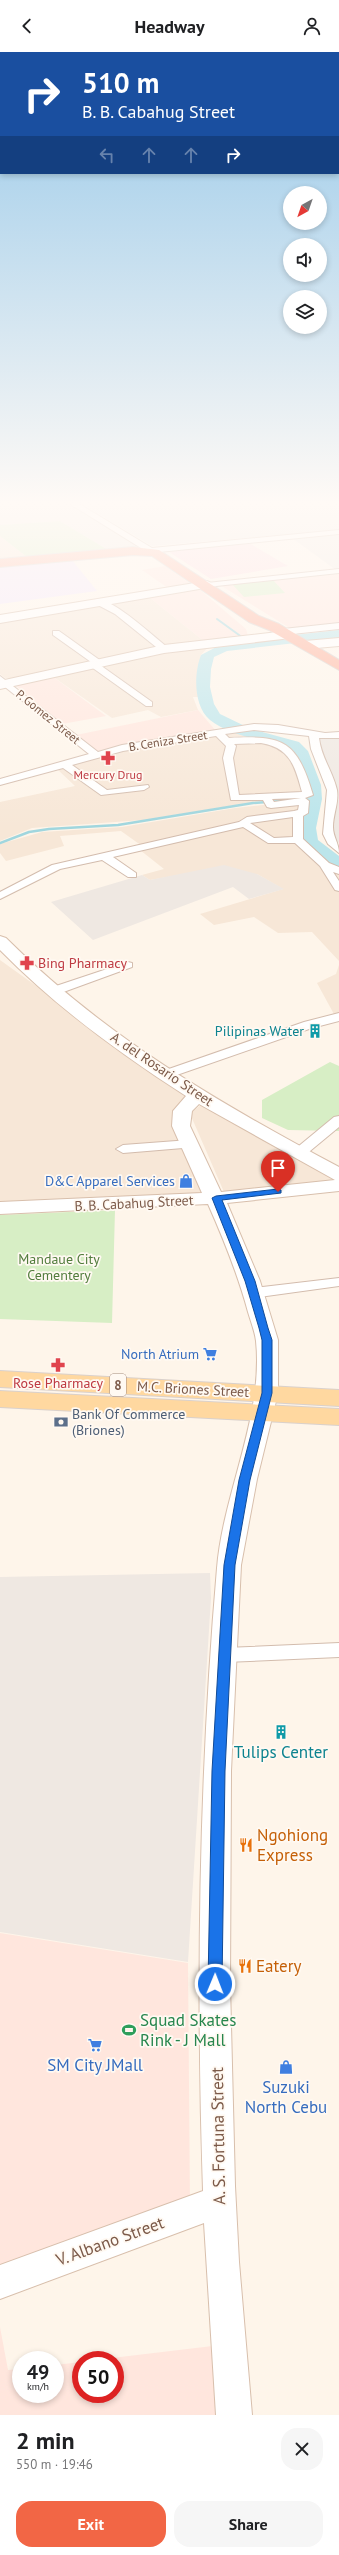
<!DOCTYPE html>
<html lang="en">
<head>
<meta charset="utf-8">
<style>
  body { margin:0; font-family:"PT Sans",sans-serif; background:#f6f6f6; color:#202124; height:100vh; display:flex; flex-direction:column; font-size:15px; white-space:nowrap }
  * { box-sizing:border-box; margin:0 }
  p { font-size:13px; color:#757577 }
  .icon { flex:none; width:22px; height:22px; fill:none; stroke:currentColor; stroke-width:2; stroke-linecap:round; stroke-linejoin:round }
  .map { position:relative; height:2363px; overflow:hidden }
  .sheet { display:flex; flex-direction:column; background:#fff; flex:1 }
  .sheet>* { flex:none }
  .banner { position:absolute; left:0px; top:0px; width:339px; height:122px; box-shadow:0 2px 6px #0003; background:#1a4fa0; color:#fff; overflow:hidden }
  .needle { width:26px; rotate:220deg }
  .fabs { position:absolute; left:283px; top:134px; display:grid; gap:8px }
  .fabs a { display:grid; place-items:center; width:44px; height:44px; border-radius:50%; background:#fff; box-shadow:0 2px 6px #0003; font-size:20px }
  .speed { position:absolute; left:12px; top:2299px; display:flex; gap:8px; font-size:20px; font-weight:700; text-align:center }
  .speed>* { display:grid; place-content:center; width:52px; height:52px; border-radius:50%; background:#fff; box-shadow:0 2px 6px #0003; line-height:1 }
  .speed small { font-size:10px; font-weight:400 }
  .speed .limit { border:6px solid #d22; background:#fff; color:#111 }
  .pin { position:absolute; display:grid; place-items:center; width:34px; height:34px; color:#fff; margin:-41px -17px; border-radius:50% 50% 50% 0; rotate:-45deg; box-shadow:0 0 4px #0007 }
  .pin .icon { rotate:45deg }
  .me { position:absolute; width:44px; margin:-22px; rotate:1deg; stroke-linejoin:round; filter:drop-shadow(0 0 3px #0008) }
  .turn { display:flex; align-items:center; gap:14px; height:84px; padding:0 16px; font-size:18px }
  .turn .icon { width:52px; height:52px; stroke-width:2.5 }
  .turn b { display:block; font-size:28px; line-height:34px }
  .lanes { display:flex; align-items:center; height:38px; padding:0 16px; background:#0003; justify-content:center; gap:20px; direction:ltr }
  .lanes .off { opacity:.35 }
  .round { display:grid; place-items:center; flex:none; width:42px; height:42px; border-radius:16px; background:#f6f6f6 }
  .head { display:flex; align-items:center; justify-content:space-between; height:68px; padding:0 16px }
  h1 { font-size:24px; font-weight:800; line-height:30px }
  .primary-button { display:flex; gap:8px; margin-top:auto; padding:8px 16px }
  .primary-button a { flex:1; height:46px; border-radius:16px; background:#f26645; color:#fff; font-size:16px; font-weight:800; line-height:46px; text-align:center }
  .primary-button a+a { background:#f6f6f6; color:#202124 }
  header { display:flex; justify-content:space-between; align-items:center; height:52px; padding:0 16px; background:#fff; font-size:18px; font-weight:800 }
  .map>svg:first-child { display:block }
  .residential { fill:#f7e7d7 }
  .commercial { fill:#ffe6dd }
  .industrial { fill:#efe8e2 }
  .education { fill:#f3e6fb }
  .medical { fill:#fddce1 }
  .green { fill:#d7eec5 }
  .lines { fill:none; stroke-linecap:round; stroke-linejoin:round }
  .stream-far1 { stroke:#a0d6de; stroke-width:2 }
  .stream { stroke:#a0d6de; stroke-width:2.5 }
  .river { fill:#bbe5eb; fill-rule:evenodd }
  .street-casing { stroke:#d3bcad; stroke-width:2 }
  .secondary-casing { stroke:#d8bfac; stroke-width:2 }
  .primary-casing { stroke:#dad1cc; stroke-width:2 }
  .highway-casing { stroke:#dad1cc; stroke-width:2 }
  .street { fill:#fff; fill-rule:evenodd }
  .secondary { fill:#fff; fill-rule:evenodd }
  .primary { fill:#ffd8a0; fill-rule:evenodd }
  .highway { fill:#fdb29c; fill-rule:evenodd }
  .route { fill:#1a73e8; stroke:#114b97 }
  .labels { text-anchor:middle; stroke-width:3.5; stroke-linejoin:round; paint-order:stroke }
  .far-street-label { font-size:12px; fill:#7c5a49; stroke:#fff9f2 }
  .far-health-label { font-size:12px; fill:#be3a42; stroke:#fff9f2 }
  .shield { fill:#fff9f2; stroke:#a38a7c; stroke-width:1 }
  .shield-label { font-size:13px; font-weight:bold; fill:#7c5a49 }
  .health-label { font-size:14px; fill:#be3a42; stroke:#fff9f2; text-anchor:start }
  .culture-label { font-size:14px; fill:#0d838f; stroke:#fff9f2; text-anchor:end }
  .street-label { font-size:14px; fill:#7c5a49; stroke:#fff9f2 }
  .shop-label { font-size:14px; fill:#366cbe; stroke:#fff9f2; text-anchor:end }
  .park-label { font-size:14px; fill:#527d3d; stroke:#fff9f2 }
  .service-label { font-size:14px; fill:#4e5e75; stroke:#fff9f2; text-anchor:start }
  .near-culture-label { font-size:17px; fill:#0d838f; stroke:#fff9f2 }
  .near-food-label { font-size:17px; fill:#c56008; stroke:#fff9f2; text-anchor:start }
  .near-leisure-label { font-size:17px; fill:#27864d; stroke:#fff9f2; text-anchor:start }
  .near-shop-label { font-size:17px; fill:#366cbe; stroke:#fff9f2 }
  .near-street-label { font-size:17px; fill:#7c5a49; stroke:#fff9f2 }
</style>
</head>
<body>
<header><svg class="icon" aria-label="back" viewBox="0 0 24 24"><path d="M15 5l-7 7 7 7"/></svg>Headway<svg class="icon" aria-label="person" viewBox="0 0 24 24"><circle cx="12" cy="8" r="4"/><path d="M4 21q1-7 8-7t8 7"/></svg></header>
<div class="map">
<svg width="339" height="2363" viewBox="0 0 339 2363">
  <rect width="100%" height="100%" fill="#fef5ea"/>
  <path class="residential" d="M 0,484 L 27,505 L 0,507 Z
    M 149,545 L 205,590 L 156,596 L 12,626 L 5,626 L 0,622 L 0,568 Z
    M 210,593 L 201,603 L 198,618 L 202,645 L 193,645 L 198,658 L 161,665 L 148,658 L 112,666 L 52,624 L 159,601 Z
    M 241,680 L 293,696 L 313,734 L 311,741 L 143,768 L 32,776 L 0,789 L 0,750 L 75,734 L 57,717 L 126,699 Z
    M 307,748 L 308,758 L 241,767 L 243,772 L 142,794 L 121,779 L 60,784 L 64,794 L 6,809 L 0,801 L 0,792 L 42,780 L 122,775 L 235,756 Z
    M 291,763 L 304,764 L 302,788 L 314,800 L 339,815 L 339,909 L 312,880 L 278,881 L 254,865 L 214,873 L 200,862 L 283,837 L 257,822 L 174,824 L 150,828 L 142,823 L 164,817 L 140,798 L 248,769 Z
    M 0,908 L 190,1044 L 181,1053 L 211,1144 L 0,1154 Z
    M 339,913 L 339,963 L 335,964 L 317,931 L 336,922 Z
    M 202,1052 L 339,1129 L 224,1140 L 191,1064 L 192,1060 Z"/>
  <path class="commercial" d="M 165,514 L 191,532 L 168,536 L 142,518 Z
    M 339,522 L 339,572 L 291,577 L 220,533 Z
    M 199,537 L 246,577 L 248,584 L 205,590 L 149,545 Z
    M 52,624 L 106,664 L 62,672 L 15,633 Z
    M 198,658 L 216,679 L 97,699 L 76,683 Z
    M 0,1881 L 188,1911 L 190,2154 L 0,2223 Z
    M 0,2275 L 8,2318 L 21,2317 L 21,2342 L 55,2342 L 55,2313 L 81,2310 L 81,2342 L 115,2342 L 115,2308 L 95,2308 L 221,2293 L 227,2363 L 0,2363 Z"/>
  <path class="industrial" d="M 0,447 L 62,447 L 140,494 L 108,498 L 60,469 L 0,473 Z
    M 74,447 L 339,447 L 339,478 L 152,494 Z
    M 339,482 L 339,518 L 336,518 L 292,486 Z
    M 320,687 L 339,687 L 339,791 L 333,786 L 337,740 L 318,693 Z
    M 224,813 L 257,822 L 284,837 L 249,847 L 233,835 L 93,888 L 51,850 L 142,823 L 150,828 Z
    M 210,1521 L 211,1546 L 188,1910 L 0,1880 L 0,1525 Z"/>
  <path class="education" d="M 72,508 L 97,539 L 0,552 L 0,515 Z"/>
  <path class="medical" d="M 249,491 L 288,514 L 211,527 L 166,498 Z"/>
  <path class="green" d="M 60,469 L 108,498 L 27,505 L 0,484 L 0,473 Z
    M 273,528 L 285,541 L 244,545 L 232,532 Z
    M 330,1010 L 339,1014 L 339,1079 L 288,1078 L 262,1066 L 262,1048 Z
    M 115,1158 L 112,1271 L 0,1267 L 0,1163 Z"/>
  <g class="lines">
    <path class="stream-far1" d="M 217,567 L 250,591"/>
    <path class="stream" d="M 303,747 L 314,747
      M 0,791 L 29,780 L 49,777 L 118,773 L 253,751 L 294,748"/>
    <path class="river" d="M 339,578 L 339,586 L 227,599 L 214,605 L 211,617 L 210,635 L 214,652 L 220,662 L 251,677 L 299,690 L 308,699 L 321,733 L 322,747 L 316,776 L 318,788 L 339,804 L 339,816 L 333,814 L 302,790 L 300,776 L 306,747 L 307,733 L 294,701 L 289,696 C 266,690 229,683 210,668 C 193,654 194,621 201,603 L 224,591 Z"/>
    <defs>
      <path id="street" d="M 62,447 L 71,447 L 152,496 L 339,478 L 339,482 L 149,501 Z
        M 339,517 L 339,521 L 207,535 L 203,533 L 207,531 Z
        M 96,548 C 112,545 154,585 167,595 L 167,599 L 161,599 L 115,562 L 96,552 Z
        M 339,571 L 339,577 L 283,583 L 279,580 L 283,577 Z
        M 53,579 L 59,579 L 101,609 L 100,613 L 152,650 L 152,654 L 146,654 L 90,614 L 91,610 L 53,583 Z
        M 0,624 L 98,700 L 122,693 L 254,672 L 278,673 L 325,681 L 339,680 L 339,686 L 319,686 C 321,705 333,720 337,738 C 339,751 333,762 333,775 C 333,785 339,791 339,801 L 328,792 L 323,782 L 327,738 L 311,697 L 309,684 L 254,678 L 225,682 L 229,686 C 284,683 297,689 313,743 L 305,746 L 309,749 L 308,761 L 303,764 L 303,787 L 329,811 L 339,815 L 339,822 L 333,820 L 339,829 L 339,839 L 335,838 L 320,814 L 295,791 L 268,791 L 243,775 L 113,805 L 136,821 L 136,825 L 128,825 L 102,808 L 60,817 L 0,847 L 0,840 L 52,813 L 239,770 L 247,765 L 294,759 L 298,758 L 299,753 L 271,756 L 267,755 L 263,748 L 231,748 L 223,706 L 226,694 L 216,684 L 123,699 L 72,713 L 107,738 L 148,733 L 149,735 L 144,738 L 101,743 L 63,716 L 0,733 L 0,727 L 89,702 L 0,631 ZM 261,691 C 291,696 295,715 302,740 L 239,743 L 233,706 L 236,694 L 234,692 ZM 301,746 L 274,750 L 272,747 ZM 293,765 L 293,785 L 274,786 L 250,771 Z
        M 128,910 L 132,911 L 132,915 L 58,942 L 54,943 L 48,939 L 50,936 Z
        M 339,961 L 339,969 L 312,976 L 171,1025 L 167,1026 L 161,1022 L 163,1019 L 304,970 Z
        M 339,1064 L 339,1075 L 304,1104 L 294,1104 L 292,1101 L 294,1098 L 334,1065 Z
        M 190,1088 L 195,1089 L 197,1092 L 195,1095 L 123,1101 L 116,1097 L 123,1093 Z
        M 339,1226 L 339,1234 L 253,1246 L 246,1241 L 253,1236 Z
        M 339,1591 L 339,1605 L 225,1610 L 219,1608 L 216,1603 L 219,1598 L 225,1596 Z"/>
      <path id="secondary" d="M 207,529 L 211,531 L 211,535 L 0,571 L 0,563 Z
        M 287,579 L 291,580 L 293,583 L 291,586 L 164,601 L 0,637 L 0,629 L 164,593 Z
        M 339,586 L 339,594 L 305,597 L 299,593 L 305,589 Z
        M 0,884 L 6,886 C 104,984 217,1050 339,1115 L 339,1139 L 227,1151 L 260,1229 L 278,1288 L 278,1341 L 257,1427 L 241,1513 L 231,1719 L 230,1933 L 235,2134 L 239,2210 L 252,2363 L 216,2363 L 204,2171 L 0,2247 L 0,2213 L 203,2139 C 196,1932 199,1723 217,1516 C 223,1441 264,1364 256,1289 C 255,1280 251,1270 248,1260 C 238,1223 224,1188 208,1152 L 0,1162 L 0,1150 L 202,1141 L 172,1074 L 173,1059 L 186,1044 C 119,1001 56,955 0,898 ZM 199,1052 L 335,1128 L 221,1140 L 190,1074 L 192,1059 Z"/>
      <path id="primary" d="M 0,1319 L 339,1338 L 339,1354 L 0,1335 Z
        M 0,1339 L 339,1357 L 339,1373 L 0,1355 Z"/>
      <path id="highway" d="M 133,495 L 159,498 L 259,564 L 279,572 L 339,608 L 339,618 L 269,578 L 249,570 L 152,504 L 133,503 L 0,515 L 0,507 Z"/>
    </defs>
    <use href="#street" class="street-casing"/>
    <use href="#secondary" class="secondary-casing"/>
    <use href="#primary" class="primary-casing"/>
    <use href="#highway" class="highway-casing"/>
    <use href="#street" class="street"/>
    <use href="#secondary" class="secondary"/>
    <use href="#primary" class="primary"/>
    <use href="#highway" class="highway"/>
  </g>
  <linearGradient id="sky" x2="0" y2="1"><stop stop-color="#96c8e9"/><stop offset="0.58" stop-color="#fffaf6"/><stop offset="1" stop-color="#fffaf6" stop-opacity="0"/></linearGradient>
  <rect width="339" height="777" fill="url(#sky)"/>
  <path class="route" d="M 278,1137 L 281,1138 L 281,1141 L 222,1148 L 255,1229 L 268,1276 L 272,1288 L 272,1341 L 250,1428 L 235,1513 L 225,1719 L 222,1932 L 220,1937 L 215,1939 L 210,1937 L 208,1932 L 212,1719 L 224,1513 L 239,1428 L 262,1341 L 262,1288 L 259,1276 L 245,1229 L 212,1146 L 216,1144 Z"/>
  <defs>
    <symbol id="pharmacy-bare" viewBox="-9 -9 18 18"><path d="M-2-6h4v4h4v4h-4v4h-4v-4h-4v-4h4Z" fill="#e0444e" stroke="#fff9f2" stroke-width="2.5" paint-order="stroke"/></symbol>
    <symbol id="building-bare" viewBox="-9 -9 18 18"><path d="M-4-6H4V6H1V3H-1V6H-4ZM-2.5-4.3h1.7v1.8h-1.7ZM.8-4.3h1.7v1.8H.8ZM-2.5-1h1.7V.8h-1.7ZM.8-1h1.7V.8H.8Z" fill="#0f9aa8" stroke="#fff9f2" stroke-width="2.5" paint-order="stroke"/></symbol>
    <symbol id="shop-bare" viewBox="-9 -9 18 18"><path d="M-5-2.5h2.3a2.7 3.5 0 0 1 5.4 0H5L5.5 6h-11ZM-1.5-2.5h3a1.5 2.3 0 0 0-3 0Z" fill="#3f7fe0" stroke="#fff9f2" stroke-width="2.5" paint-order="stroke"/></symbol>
    <symbol id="supermarket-bare" viewBox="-9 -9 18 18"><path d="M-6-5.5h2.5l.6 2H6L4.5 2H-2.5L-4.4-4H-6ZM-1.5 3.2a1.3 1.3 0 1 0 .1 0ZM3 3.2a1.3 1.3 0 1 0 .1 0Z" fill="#3f7fe0" stroke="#fff9f2" stroke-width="2.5" paint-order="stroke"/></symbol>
    <symbol id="bank-bare" viewBox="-9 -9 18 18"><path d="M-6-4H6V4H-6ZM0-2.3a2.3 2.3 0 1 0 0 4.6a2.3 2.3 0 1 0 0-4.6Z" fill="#5c6f8a" stroke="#fff9f2" stroke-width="2.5" paint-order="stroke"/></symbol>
    <symbol id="restaurant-bare" viewBox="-9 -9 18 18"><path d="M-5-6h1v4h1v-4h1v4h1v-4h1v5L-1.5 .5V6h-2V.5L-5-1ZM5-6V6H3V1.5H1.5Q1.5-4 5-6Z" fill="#e8710a" stroke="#fff9f2" stroke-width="2.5" paint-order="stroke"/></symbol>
    <symbol id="stadium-bare" viewBox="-9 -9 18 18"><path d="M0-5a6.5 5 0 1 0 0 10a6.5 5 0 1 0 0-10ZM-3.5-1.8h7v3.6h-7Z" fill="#2e9e5b" stroke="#fff9f2" stroke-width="2.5" paint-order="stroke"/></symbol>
  </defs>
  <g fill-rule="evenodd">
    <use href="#pharmacy-bare" x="98" y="696" width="20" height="20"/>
    <use href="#pharmacy-bare" x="17" y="901" width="20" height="20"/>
    <use href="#building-bare" x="305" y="969" width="20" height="20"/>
    <use href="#shop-bare" x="176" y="1119" width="20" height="20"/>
    <use href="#supermarket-bare" x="200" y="1292" width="20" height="20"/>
    <use href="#pharmacy-bare" x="48" y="1303" width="20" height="20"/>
    <use href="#bank-bare" x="51" y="1360" width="20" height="20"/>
    <use href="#building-bare" x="271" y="1670" width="20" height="20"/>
    <use href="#restaurant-bare" x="236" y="1783" width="20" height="20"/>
    <use href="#restaurant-bare" x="235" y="1904" width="20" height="20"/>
    <use href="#stadium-bare" x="119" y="1968" width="20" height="20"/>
    <use href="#supermarket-bare" x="85" y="1983" width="20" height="20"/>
    <use href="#shop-bare" x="276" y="2005" width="20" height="20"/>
  </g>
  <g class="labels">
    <g class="far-street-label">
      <text transform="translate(48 665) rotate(39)" y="4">P. Gomez Street</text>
      <text transform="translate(168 689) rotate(-9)" y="4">B. Ceniza Street</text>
    </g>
    <g class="far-health-label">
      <text x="108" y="727">Mercury Drug</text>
    </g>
    <rect class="shield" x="110" y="1322" width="16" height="22" rx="3"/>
    <g class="shield-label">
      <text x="118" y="1338">8</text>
    </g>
    <g class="health-label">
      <text x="38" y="916">Bing Pharmacy</text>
      <text x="58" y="1336" text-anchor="middle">Rose Pharmacy</text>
    </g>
    <g class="culture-label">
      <text x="304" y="984">Pilipinas Water</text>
    </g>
    <g class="street-label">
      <text transform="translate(162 1017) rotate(34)" y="5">A. del Rosario Street</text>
      <text transform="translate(134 1151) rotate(-3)" y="5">B. B. Cabahug Street</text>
      <text transform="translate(193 1337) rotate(3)" y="5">M.C. Briones Street</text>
    </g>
    <g class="shop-label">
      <text x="175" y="1134">D&amp;C Apparel Services</text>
      <text x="199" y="1307">North Atrium</text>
    </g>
    <g class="park-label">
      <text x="59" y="1212">Mandaue City<tspan x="59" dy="16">Cementery</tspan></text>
    </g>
    <g class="service-label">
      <text x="72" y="1367">Bank Of Commerce<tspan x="72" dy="16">(Briones)</tspan></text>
    </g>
    <g class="near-culture-label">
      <text x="281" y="1706">Tulips Center</text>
    </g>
    <g class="near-food-label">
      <text x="257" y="1789">Ngohiong<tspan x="257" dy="20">Express</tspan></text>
      <text x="256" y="1920">Eatery</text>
    </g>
    <g class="near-leisure-label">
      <text x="140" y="1974">Squad Skates<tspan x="140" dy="20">Rink - J Mall</tspan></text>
    </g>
    <g class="near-shop-label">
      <text x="95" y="2019">SM City JMall</text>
      <text x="286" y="2041">Suzuki<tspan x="286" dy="20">North Cebu</tspan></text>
    </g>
    <g class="near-street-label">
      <text transform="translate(218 2084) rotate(-91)" y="6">A. S. Fortuna Street</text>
      <text transform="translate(110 2189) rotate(-20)" y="6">V. Albano Street</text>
    </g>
  </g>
</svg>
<div class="fabs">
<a><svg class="needle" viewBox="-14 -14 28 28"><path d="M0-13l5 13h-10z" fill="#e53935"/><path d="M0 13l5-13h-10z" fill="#757577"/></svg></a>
<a><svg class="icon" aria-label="sound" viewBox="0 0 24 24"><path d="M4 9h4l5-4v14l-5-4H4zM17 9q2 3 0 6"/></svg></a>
<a><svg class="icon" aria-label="layers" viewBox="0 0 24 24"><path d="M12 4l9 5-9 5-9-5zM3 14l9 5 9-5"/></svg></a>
</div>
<div class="speed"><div>49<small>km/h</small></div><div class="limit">50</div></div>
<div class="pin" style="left:278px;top:1140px;background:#d93025"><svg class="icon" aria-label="arrive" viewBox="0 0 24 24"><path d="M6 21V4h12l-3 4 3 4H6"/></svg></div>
<svg class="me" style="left:215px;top:1932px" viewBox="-20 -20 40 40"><circle r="17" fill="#1a73e8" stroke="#fff" stroke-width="3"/><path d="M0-11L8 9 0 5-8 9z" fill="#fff"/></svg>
<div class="banner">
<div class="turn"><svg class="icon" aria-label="right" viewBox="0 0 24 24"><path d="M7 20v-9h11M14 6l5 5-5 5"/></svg><div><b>510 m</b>B. B. Cabahug Street</div></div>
<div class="lanes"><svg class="icon off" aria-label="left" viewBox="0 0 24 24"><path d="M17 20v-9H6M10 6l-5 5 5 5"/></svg><svg class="icon off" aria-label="ahead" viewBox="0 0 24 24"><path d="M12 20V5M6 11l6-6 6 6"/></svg><svg class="icon off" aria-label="ahead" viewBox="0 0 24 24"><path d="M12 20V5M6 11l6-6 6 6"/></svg><svg class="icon" aria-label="right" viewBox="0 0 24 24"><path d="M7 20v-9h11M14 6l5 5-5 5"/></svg></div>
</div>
</div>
<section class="sheet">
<div class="head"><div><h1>2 min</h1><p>550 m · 19:46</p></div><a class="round"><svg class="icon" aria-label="close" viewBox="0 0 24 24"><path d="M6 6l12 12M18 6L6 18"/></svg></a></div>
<div class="primary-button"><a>Exit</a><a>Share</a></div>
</section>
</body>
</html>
